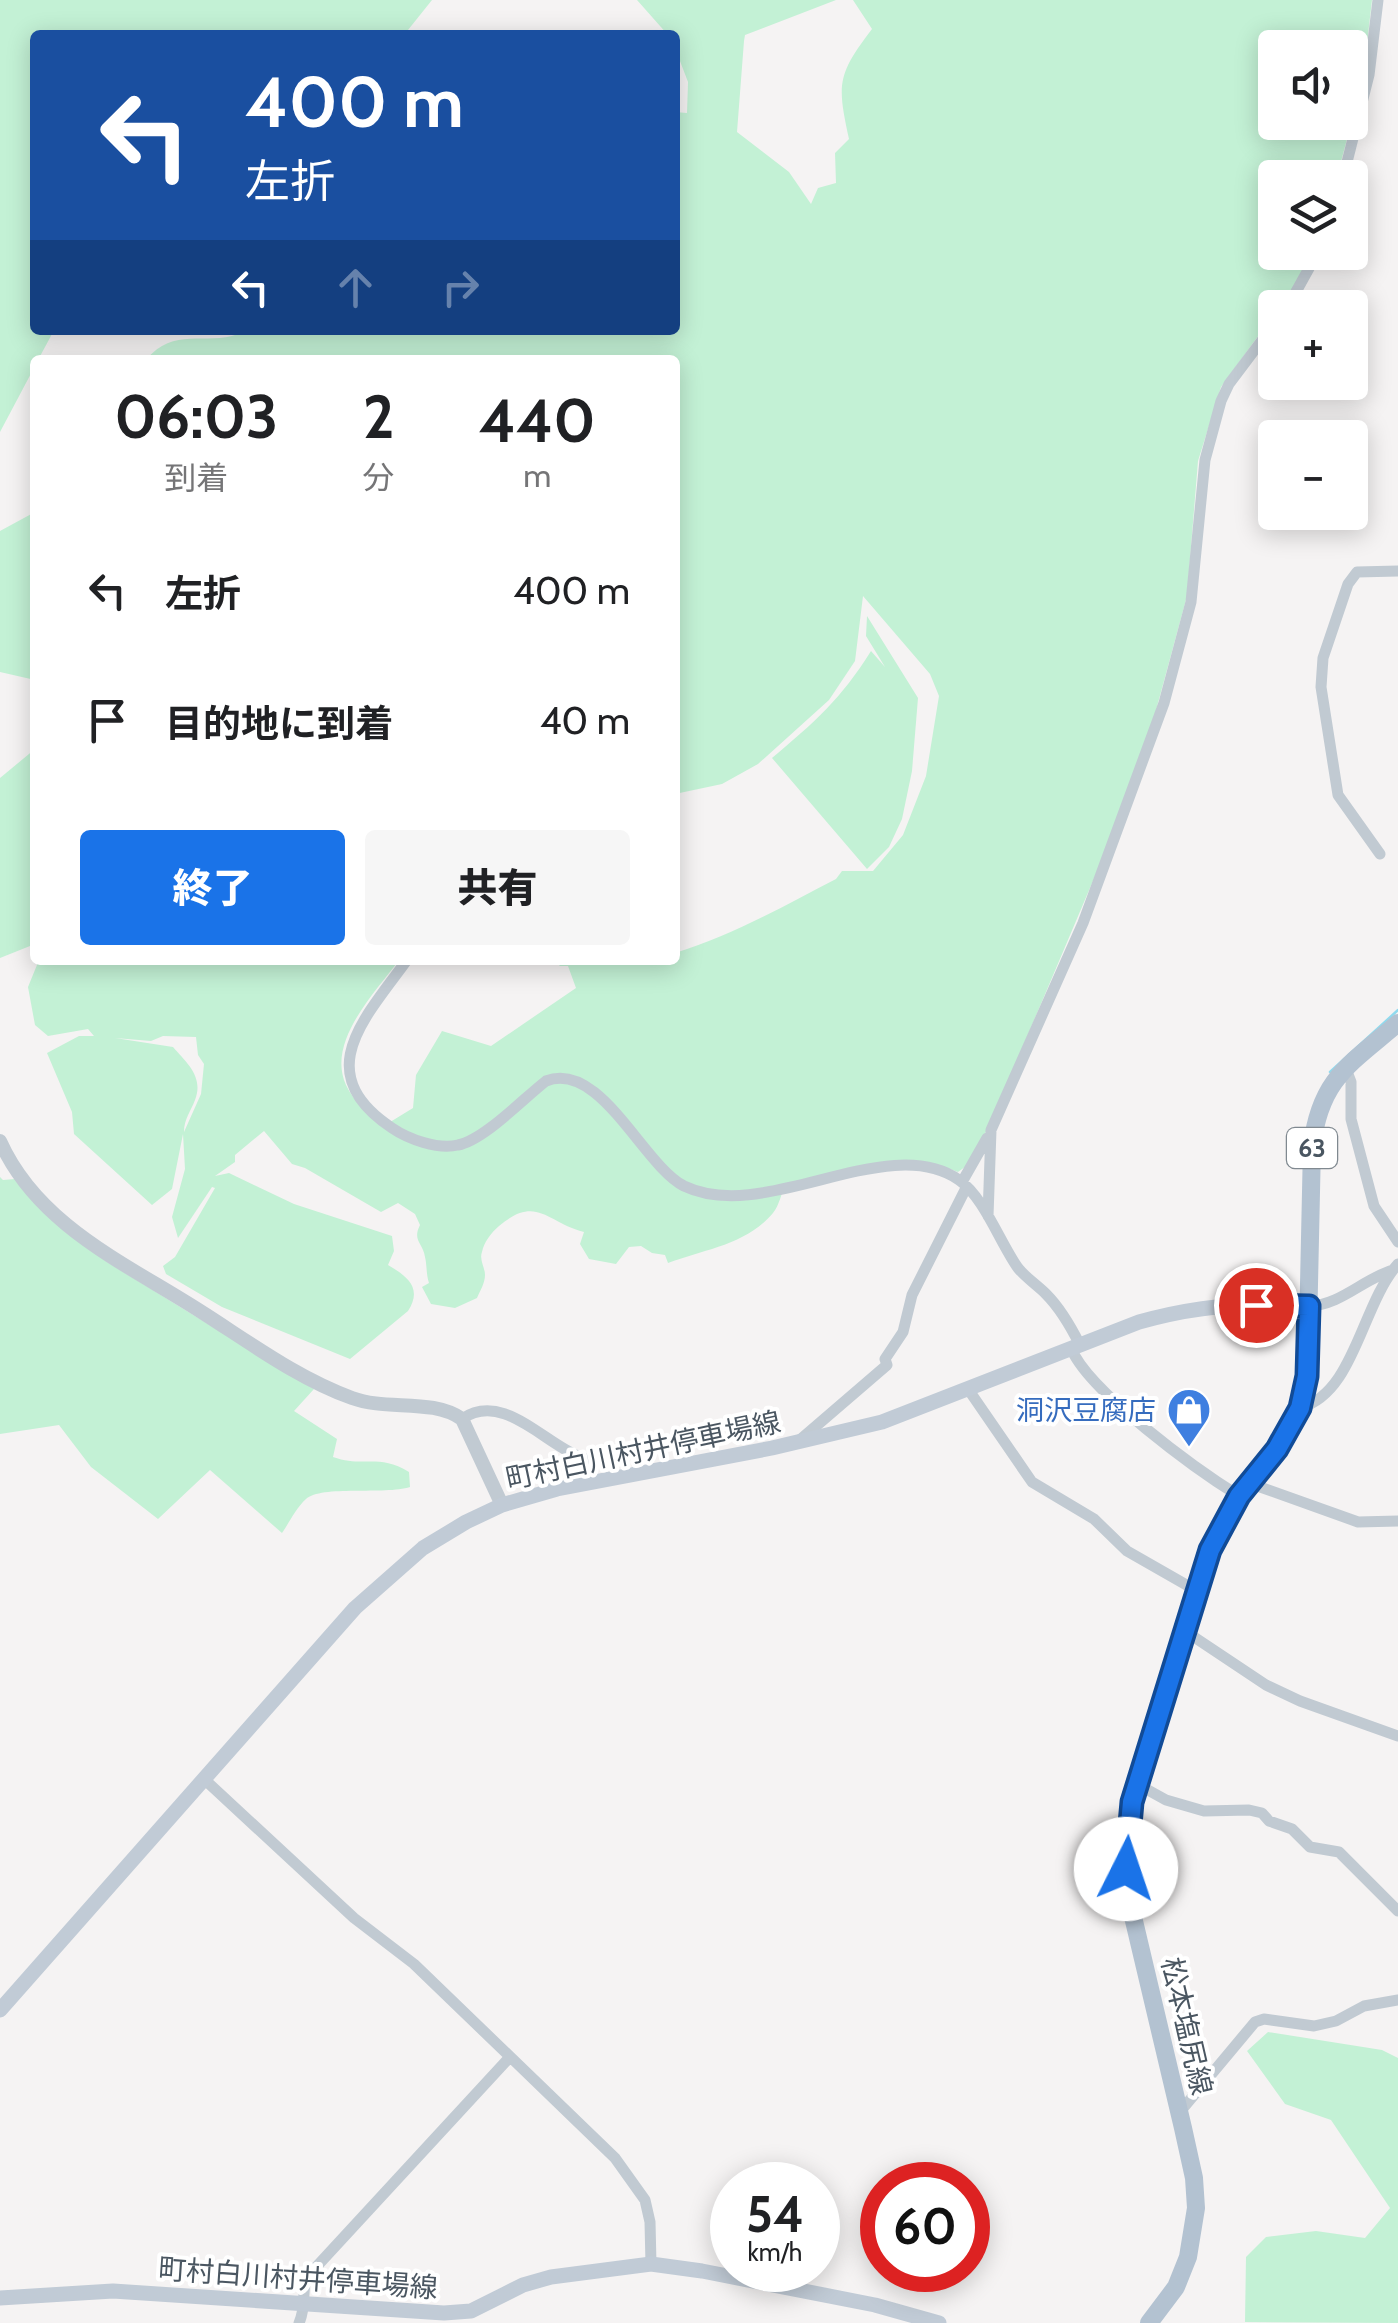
<!DOCTYPE html>
<html lang="ja">
<head>
<meta charset="utf-8">
<style>
  body { margin:0; font-family:Cabin,"Noto Sans JP",sans-serif; background:#f6f6f6; color:#202124; height:100vh; display:flex; flex-direction:column; font-size:38px; white-space:nowrap }
  * { box-sizing:border-box; margin:0 }
  p { font-size:32px; color:#757577 }
  .icon { flex:none; width:55px; height:55px; fill:none; stroke:currentColor; stroke-width:2; stroke-linecap:round; stroke-linejoin:round }
  .map { position:relative; flex:1; overflow:hidden }
  .sheet { position:absolute; left:30px; top:355px; width:650px; height:610px; display:flex; flex-direction:column; background:#fff; border-radius:10px; box-shadow:0 5px 25px #0003 }
  .sheet>* { flex:none }
  .top-card { position:absolute; left:30px; top:30px; width:650px; height:305px; border-radius:10px; box-shadow:0 5px 25px #0003; background:#1a4fa0; color:#fff; overflow:hidden }
  .buttons { position:absolute; left:1258px; top:30px; display:grid; gap:20px }
  .buttons a { display:grid; place-items:center; width:110px; height:110px; border-radius:10px; background:#fff; box-shadow:0 5px 25px #0003; font-size:50px }
  .speed { position:absolute; left:710px; top:2162px; display:flex; gap:20px; font-size:50px; font-weight:700; text-align:center }
  .speed>* { display:grid; place-content:center; width:130px; height:130px; border-radius:50%; background:#fff; box-shadow:0 5px 25px #0003; line-height:1 }
  .speed small { font-size:25px; font-weight:400 }
  .speed .limit { border:15px solid #d22; background:#fff; color:#111 }
  .pin { position:absolute; display:grid; place-items:center; width:85px; height:85px; color:#fff; margin:-42px; border:5px solid #fff; border-radius:50%; box-shadow:0 2px 10px #0007 }
  .me { position:absolute; width:110px; margin:-55px; rotate:4deg; stroke-linejoin:round; filter:drop-shadow(0 0 8px #0008) }
  .turn { display:flex; align-items:center; gap:35px; height:210px; padding:0 50px; font-size:45px }
  .turn .icon { width:130px; height:130px; stroke-width:2.5 }
  .turn b { display:block; font-size:70px; line-height:85px }
  .lanes { display:flex; align-items:center; height:95px; padding:0 50px; background:#0003; justify-content:center; gap:50px; direction:ltr }
  .lanes .off { opacity:.35 }
  .eta { display:flex; justify-content:space-evenly; align-items:center; height:170px; text-align:center }
  .eta b { font-size:60px; font-weight:800; line-height:70px }
  .button { display:flex; gap:20px; margin-top:auto; padding:20px 50px }
  .button a { flex:1; height:115px; border-radius:10px; background:#1a73e8; color:#fff; font-size:40px; font-weight:800; line-height:115px; text-align:center }
  .button a+a { background:#f6f6f6; color:#202124 }
  ul { padding:0; list-style:none }
  li { display:flex; align-items:center; gap:30px; height:130px; padding:0 50px }
  li div { flex:1 }
  li b { display:block; font-size:38px }
  li em { font-style:normal }
  .map>svg:first-child { display:block }
  .green { fill:#c3f1d5; fill-rule:evenodd }
  .lines { fill:none; stroke-linecap:round; stroke-linejoin:round }
  .stream { stroke:#90daee; stroke-width:2.5 }
  .minor { stroke:#c1cad2; stroke-width:11 }
  .tertiary { stroke:#c1cad2; stroke-width:14 }
  .secondary { stroke:#c1cbd6; stroke-width:15 }
  .primary { stroke:#b3c2d1; stroke-width:18 }
  .route-casing { stroke:#114b97; stroke-width:25 }
  .route { stroke:#1a73e8; stroke-width:18 }
  .labels { text-anchor:middle; stroke-width:8; stroke-linejoin:round; paint-order:stroke }
  .shield { fill:#fff; stroke:#808990; stroke-width:2.5 }
  .shield-label { font-size:25px; font-weight:bold; fill:#4a5661 }
  .shop-label { font-size:28px; fill:#366cbe; stroke:#fff; text-anchor:end }
  .street-label { font-size:28px; fill:#4a5661; stroke:#fff }
</style>
</head>
<body>
<div class="map">
<svg width="1398" height="2323" viewBox="0 0 1398 2323">
  <rect width="100%" height="100%" fill="#f5f3f3"/>
  <path class="green" d="M 0,0 L 432,0 L 404,35 L 35,35 L 35,330 L 59,330 L 52,334 L 38,360 L 35,360 L 35,366 L 0,432 Z
    M 637,0 L 836,0 L 745,35 L 744,41 L 737,132 L 789,172 L 811,204 L 818,188 L 836,183 L 835,153 L 849,139 C 837,84 837,75 872,29 L 853,0 L 1372,0 L 1363,78 L 1337,177 L 1275,178 L 1275,252 L 1311,253 L 1300,278 L 1279,307 L 1275,308 L 1275,313 L 1221,387 L 1198,461 L 1187,596 L 1155,714 L 1106,850 L 991,1122 L 969,1164 L 958,1172 C 899,1147 844,1174 785,1184 C 782,1192 779,1206 773,1213 C 746,1245 705,1249 668,1263 L 665,1255 L 652,1253 L 641,1246 L 629,1247 L 616,1264 L 589,1259 L 580,1244 L 584,1232 C 547,1223 537,1194 499,1226 C 491,1233 484,1242 482,1252 C 479,1260 485,1267 485,1275 C 485,1283 480,1291 477,1298 L 455,1308 L 431,1304 L 422,1287 L 429,1283 C 426,1274 427,1265 425,1257 C 423,1243 412,1241 420,1225 L 415,1214 L 398,1203 L 381,1212 L 305,1168 L 292,1164 L 264,1131 L 235,1155 L 235,1162 L 215,1176 L 229,1173 L 294,1204 L 392,1236 L 394,1251 L 388,1265 C 407,1276 423,1288 408,1311 L 350,1359 L 222,1307 L 166,1274 L 163,1266 L 175,1257 L 215,1188 L 212,1187 L 178,1238 L 172,1217 L 185,1169 L 183,1134 L 172,1189 L 152,1205 L 74,1134 L 72,1112 L 47,1053 L 79,1036 L 94,1036 L 88,1029 L 48,1036 L 35,1025 L 28,987 L 39,960 L 399,960 C 376,992 326,1041 346,1085 C 354,1102 369,1115 382,1127 L 413,1108 L 416,1075 L 442,1031 L 491,1046 L 576,988 L 568,966 L 560,966 L 554,960 L 675,960 L 675,953 C 731,936 784,906 836,879 L 842,871 L 873,871 L 903,835 L 926,776 L 939,696 L 930,674 L 863,596 L 855,661 L 829,700 L 758,764 L 722,784 L 675,794 L 675,360 L 146,360 C 174,326 205,346 238,334 L 234,330 L 675,330 L 675,112 L 687,113 L 688,82 L 675,48 L 675,35 L 668,35 ZM 1275,48 L 1350,48 L 1350,122 L 1275,122 ZM 163,1036 L 196,1037 L 198,1055 L 204,1064 L 201,1094 L 184,1132 C 184,1119 191,1111 195,1100 C 204,1077 187,1063 173,1047 L 115,1038 L 151,1041 Z
    M 35,512 L 35,680 L 0,672 L 0,531 Z
    M 867,616 L 918,698 L 912,771 L 902,819 L 889,847 L 867,869 L 772,758 C 815,722 841,699 871,651 L 885,667 L 866,636 Z
    M 35,749 L 35,944 L 0,958 L 0,778 Z
    M 0,1177 L 3,1180 L 15,1179 L 64,1231 L 107,1262 L 314,1389 L 294,1411 L 337,1439 L 333,1457 C 364,1468 378,1453 409,1472 L 410,1487 C 385,1495 321,1485 306,1499 C 296,1508 289,1523 282,1533 L 210,1470 L 158,1519 L 91,1467 L 59,1425 L 0,1434 Z
    M 1268,2032 L 1382,2050 L 1398,2058 L 1398,2323 L 1245,2322 L 1246,2257 L 1266,2237 L 1316,2231 L 1365,2238 L 1390,2208 L 1331,2120 L 1285,2104 L 1247,2051 Z"/>
  <g class="lines">
    <path class="stream" d="M 1330,1072 L 1398,1010"/>
    <path class="minor" d="M 1343,178 L 1369,75 L 1378,0
      M 1287,308 L 1318,252
      M 1380,854 L 1338,795 L 1321,687 L 1323,658 L 1348,584 L 1357,572 L 1398,571
      M 407,960 C 365,1018 309,1073 392,1128 C 408,1139 438,1150 458,1145 C 484,1140 524,1098 546,1081 C 600,1060 643,1165 684,1186 C 765,1225 887,1130 959,1180 C 984,1197 1000,1243 1018,1268 C 1026,1278 1037,1285 1046,1294 C 1060,1308 1071,1327 1080,1345
      M 1346,1069 L 1351,1082 L 1351,1119 L 1374,1206 L 1398,1242
      M 962,1182 L 987,1138
      M 988,1216 L 991,1130 L 1083,923 L 1164,703 L 1191,602 L 1205,460 L 1221,401 L 1229,384 L 1275,323
      M 1309,1306 C 1341,1305 1363,1279 1393,1270
      M 1071,1348 C 1088,1391 1197,1470 1239,1496
      M 968,1389 L 1032,1482 L 1094,1519 L 1127,1551 L 1197,1591
      M 1300,1408 C 1355,1393 1361,1305 1398,1264
      M 462,1419 C 502,1391 543,1442 578,1456 C 587,1460 599,1462 609,1464
      M 801,1439 L 887,1365 L 885,1359 L 903,1332 L 912,1295 L 966,1188
      M 1249,1483 L 1358,1522 L 1398,1521
      M 1185,1631 L 1266,1685 L 1300,1701 L 1398,1736
      M 204,1779 L 354,1918 L 414,1964 L 615,2158 L 645,2200 L 650,2222 L 651,2264
      M 1137,1784 L 1166,1800 L 1204,1811 L 1249,1810 L 1262,1813 L 1269,1821 L 1292,1829 L 1310,1847 L 1339,1852 L 1398,1911
      M 1179,2113 L 1255,2022 L 1264,2019 L 1314,2026 L 1336,2021 L 1364,2006 L 1398,2000
      M 299,2323 C 306,2308 302,2294 306,2278 L 509,2058"/>
    <path class="tertiary" d="M 0,1141 C 38,1226 127,1264 200,1311 C 249,1342 297,1378 352,1398 C 387,1411 432,1398 462,1419 L 502,1505"/>
    <path class="secondary" d="M 0,2010 L 355,1608 L 423,1548 L 466,1522 L 502,1505 L 557,1489 L 772,1448 L 882,1422 L 1139,1322 C 1195,1306 1251,1301 1309,1306
      M 0,2298 L 113,2291 L 444,2313 L 471,2311 L 523,2285 L 551,2277 L 651,2264 L 702,2271 L 875,2305 L 939,2323"/>
    <path class="primary" d="M 1149,2323 L 1176,2287 L 1188,2257 L 1196,2208 L 1194,2178 L 1183,2128 L 1130,1904 L 1127,1837 L 1133,1802 L 1210,1550 L 1239,1496 L 1295,1422 L 1307,1376 L 1312,1146 C 1320,1079 1350,1064 1398,1023"/>
  </g>
  <g class="lines">
    <defs>
      <path id="route" d="M 1126,1869 L 1132,1802 L 1210,1550 L 1239,1496 L 1277,1449 L 1300,1408 L 1307,1376 L 1309,1306 L 1256,1305"/>
    </defs>
    <use href="#route" class="route-casing"/>
    <use href="#route" class="route"/>
  </g>
  <defs>
    <symbol id="shop-pin" viewBox="-11 -11 22 30"><path d="M0 17L-7.5 6A9.5 9.5 0 1 1 7.5 6Z" fill="#3f7fe0" stroke="#fff"/><path d="M-5-2.5h2.3a2.7 3.5 0 0 1 5.4 0H5L5.5 6h-11ZM-1.5-2.5h3a1.5 2.3 0 0 0-3 0Z" fill="#fff"/></symbol>
  </defs>
  <g fill-rule="evenodd">
    <use href="#shop-pin" x="1164" y="1385" width="50" height="68"/>
  </g>
  <g class="labels">
    <rect class="shield" x="1287" y="1128" width="50" height="40" rx="8"/>
    <g class="shield-label">
      <text x="1312" y="1157">63</text>
    </g>
    <g class="shop-label">
      <text x="1156" y="1420">洞沢豆腐店</text>
    </g>
    <g class="street-label">
      <text transform="translate(643 1450) rotate(-12)" y="10">町村白川村井停車場線</text>
      <text transform="translate(1187 2026) rotate(77)" y="10">松本塩尻線</text>
      <text transform="translate(298 2278) rotate(4)" y="10">町村白川村井停車場線</text>
    </g>
  </g>
</svg>
<div class="buttons">
<a><svg class="icon" aria-label="sound" viewBox="0 0 24 24"><path d="M4 9h4l5-4v14l-5-4H4zM17 9q2 3 0 6"/></svg></a>
<a><svg class="icon" aria-label="layers" viewBox="0 0 24 24"><path d="M12 4l9 5-9 5-9-5zM3 14l9 5 9-5"/></svg></a>
<a>+</a>
<a>−</a>
</div>
<div class="speed"><div>54<small>km/h</small></div><div class="limit">60</div></div>
<div class="pin" style="left:1256px;top:1305px;background:#d93025"><svg class="icon" aria-label="arrive" viewBox="0 0 24 24"><path d="M6 21V4h12l-3 4 3 4H6"/></svg></div>
<svg class="me" style="left:1126px;top:1869px" viewBox="-20 -20 40 40"><circle r="19" fill="#fff"/><path d="M0-13L10 11 0 6-10 11z" fill="#1a73e8"/></svg>
<div class="top-card">
<div class="turn"><svg class="icon" aria-label="left" viewBox="0 0 24 24"><path d="M17 20v-9H6M10 6l-5 5 5 5"/></svg><div><b>400 m</b>左折</div></div>
<div class="lanes"><svg class="icon" aria-label="left" viewBox="0 0 24 24"><path d="M17 20v-9H6M10 6l-5 5 5 5"/></svg><svg class="icon off" aria-label="ahead" viewBox="0 0 24 24"><path d="M12 20V5M6 11l6-6 6 6"/></svg><svg class="icon off" aria-label="right" viewBox="0 0 24 24"><path d="M7 20v-9h11M14 6l5 5-5 5"/></svg></div>
</div>
<section class="sheet">
<div class="eta">
<div><b>06:03</b><p>到着</p></div>
<div><b>2</b><p>分</p></div>
<div><b>440</b><p>m</p></div>
</div>
<ul>
<li><svg class="icon" aria-label="left" viewBox="0 0 24 24"><path d="M17 20v-9H6M10 6l-5 5 5 5"/></svg><div><b>左折</b></div><em>400 m</em></li>
<li><svg class="icon" aria-label="arrive" viewBox="0 0 24 24"><path d="M6 21V4h12l-3 4 3 4H6"/></svg><div><b>目的地に到着</b></div><em>40 m</em></li>
</ul>
<div class="button"><a>終了</a><a>共有</a></div>
</section>
</div>
</body>
</html>
